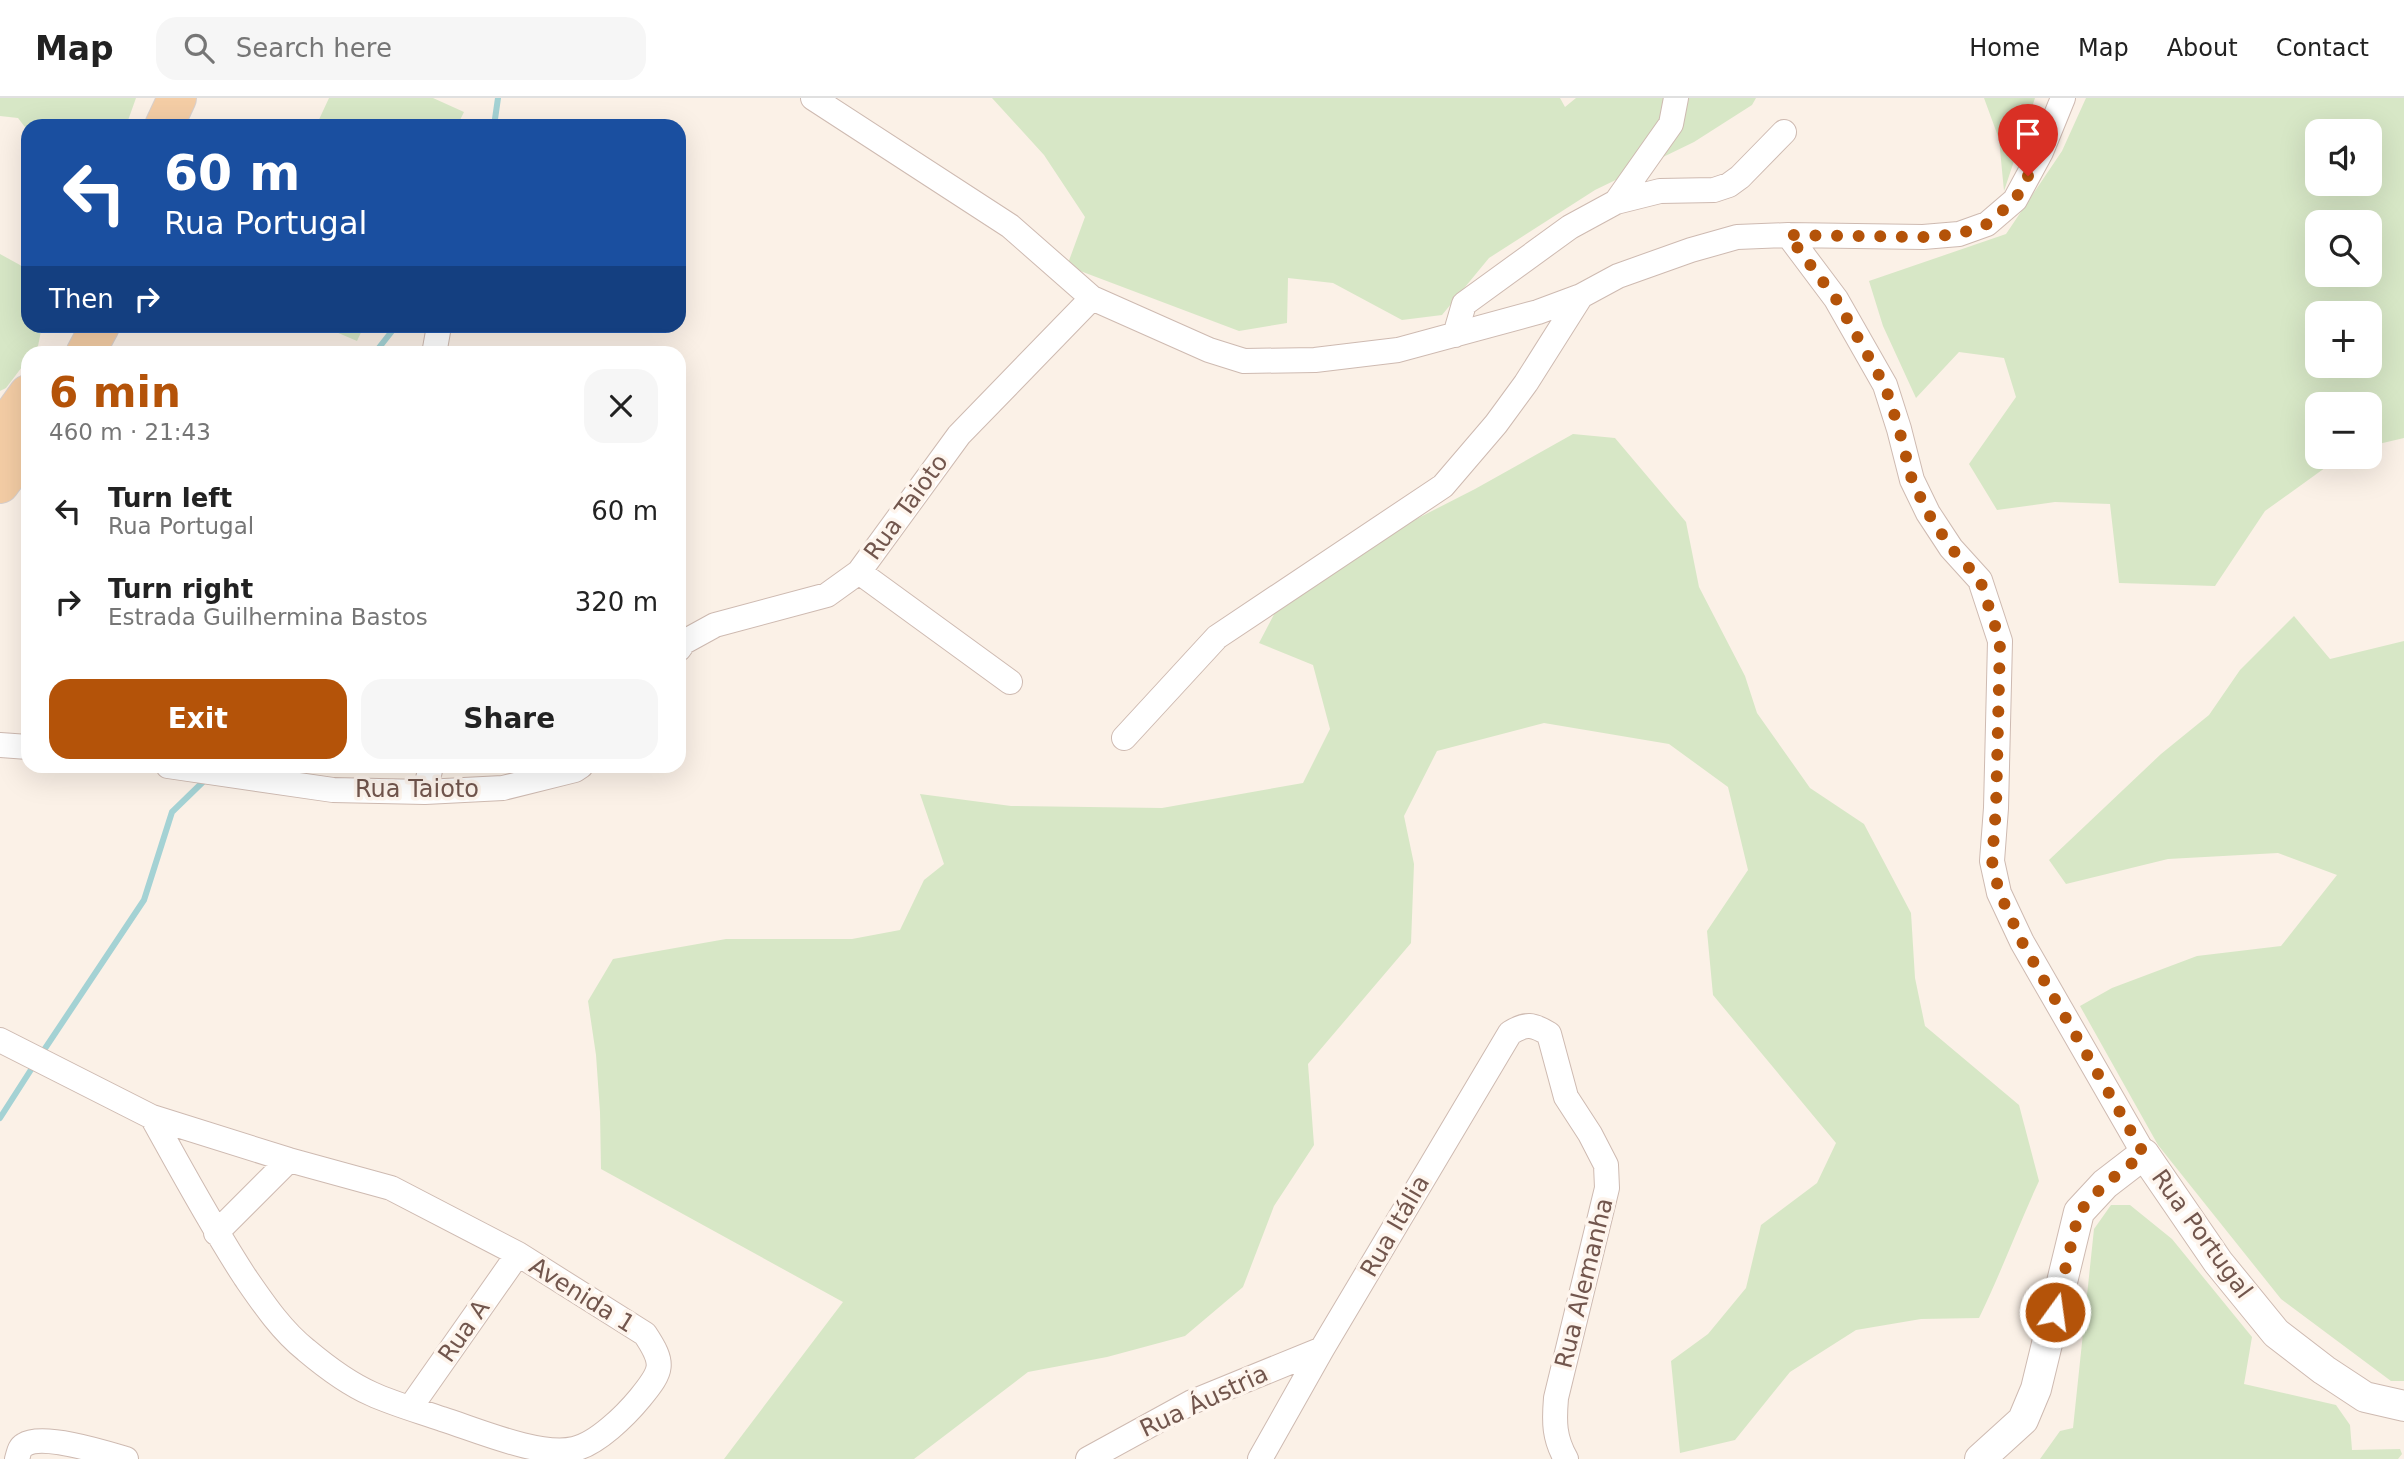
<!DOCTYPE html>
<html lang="en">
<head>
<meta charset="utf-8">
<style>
  body { margin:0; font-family:"DejaVu Sans",sans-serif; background:#f6f6f6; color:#222; height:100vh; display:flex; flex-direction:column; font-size:26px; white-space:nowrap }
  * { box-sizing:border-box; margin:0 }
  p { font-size:23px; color:#767676 }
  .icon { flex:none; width:38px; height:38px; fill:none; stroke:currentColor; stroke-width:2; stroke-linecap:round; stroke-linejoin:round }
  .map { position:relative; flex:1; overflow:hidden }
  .drawer { position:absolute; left:21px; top:248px; width:665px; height:427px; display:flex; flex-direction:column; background:#fff; border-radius:21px; box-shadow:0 7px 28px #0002 }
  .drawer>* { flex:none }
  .hud { position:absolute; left:21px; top:21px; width:665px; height:214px; border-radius:21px; box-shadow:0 7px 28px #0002; background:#1a4fa0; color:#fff; overflow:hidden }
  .buttons { position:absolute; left:2305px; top:21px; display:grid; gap:14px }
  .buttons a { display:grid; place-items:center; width:77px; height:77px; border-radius:14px; background:#fff; box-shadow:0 7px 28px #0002; font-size:35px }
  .pin { position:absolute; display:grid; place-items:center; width:60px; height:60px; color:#fff; margin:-72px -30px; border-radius:50% 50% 50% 0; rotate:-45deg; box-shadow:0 0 7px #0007 }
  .pin .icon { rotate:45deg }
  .me { position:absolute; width:77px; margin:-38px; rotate:14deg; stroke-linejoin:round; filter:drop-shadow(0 0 5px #0008) }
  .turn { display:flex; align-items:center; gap:24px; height:147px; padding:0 28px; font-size:32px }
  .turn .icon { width:91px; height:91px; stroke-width:2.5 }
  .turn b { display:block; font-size:49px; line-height:60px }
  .then { display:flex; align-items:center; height:66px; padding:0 28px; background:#0003; gap:14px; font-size:26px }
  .round { display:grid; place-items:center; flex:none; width:74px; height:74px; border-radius:21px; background:#f6f6f6 }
  .overview { display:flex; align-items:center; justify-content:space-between; height:119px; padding:0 28px }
  h1 { font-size:42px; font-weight:600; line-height:52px; color:#b45309 }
  .cta { display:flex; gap:14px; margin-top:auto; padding:14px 28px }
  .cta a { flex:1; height:80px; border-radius:21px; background:#b45309; color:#fff; font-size:28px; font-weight:600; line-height:80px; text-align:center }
  .cta a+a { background:#f6f6f6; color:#222 }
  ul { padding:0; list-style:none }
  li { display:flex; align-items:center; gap:21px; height:91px; padding:0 28px }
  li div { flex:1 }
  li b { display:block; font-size:26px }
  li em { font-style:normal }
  header { display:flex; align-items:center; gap:42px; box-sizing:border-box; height:98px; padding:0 35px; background:#fff; border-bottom:2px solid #e0e0e0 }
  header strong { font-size:33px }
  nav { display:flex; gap:38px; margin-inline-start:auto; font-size:24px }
  .search { width:490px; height:63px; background:#f6f6f6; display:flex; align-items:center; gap:18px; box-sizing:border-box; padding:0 24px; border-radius:21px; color:#767676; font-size:26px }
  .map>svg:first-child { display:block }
  .green { fill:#d7e7c6; fill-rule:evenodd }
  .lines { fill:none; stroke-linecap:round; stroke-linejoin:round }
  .stream { stroke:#a4d2d4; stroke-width:6 }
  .minor-casing { stroke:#cebab1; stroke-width:26 }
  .tertiary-casing { stroke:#cebab1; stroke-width:32 }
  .primary-casing { stroke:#d8d0cd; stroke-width:40 }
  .minor { stroke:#fff; stroke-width:24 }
  .tertiary { stroke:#fff; stroke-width:30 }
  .primary { stroke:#f4cda5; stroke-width:38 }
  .route { stroke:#b45309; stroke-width:12; stroke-dasharray:0 21.6 }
  .labels { text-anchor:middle; stroke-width:7; stroke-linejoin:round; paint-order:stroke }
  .street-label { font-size:24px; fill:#72564d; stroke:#fef5ed }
</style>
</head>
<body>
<header>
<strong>Map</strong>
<div class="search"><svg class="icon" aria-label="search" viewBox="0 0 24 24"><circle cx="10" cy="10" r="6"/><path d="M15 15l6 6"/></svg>Search here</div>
<nav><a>Home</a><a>Map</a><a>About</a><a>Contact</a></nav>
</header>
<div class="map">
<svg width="2404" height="1361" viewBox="0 0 2404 1361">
  <rect width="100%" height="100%" fill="#fbf1e7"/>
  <path class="green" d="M 0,0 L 136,0 L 126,28 L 28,28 L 28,33 L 18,20 L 0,18 Z
    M 329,0 L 433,0 L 464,14 L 457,28 L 316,28 Z
    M 992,0 L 1560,0 L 1565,9 L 1576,0 L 1756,0 L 1752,7 L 1694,44 L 1595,92 L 1489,160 L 1442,217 L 1402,222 L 1333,185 L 1288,180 L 1287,225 L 1239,233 L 1067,168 L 1085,119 L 1044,57 Z
    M 1984,0 L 2035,0 L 2004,93 L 1999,41 Z
    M 2086,0 L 2404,0 L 2404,340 L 2370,348 L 2370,306 L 2317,306 L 2317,359 L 2340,359 L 2265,413 L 2215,488 L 2119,485 L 2110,406 L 2055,404 L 1997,412 L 1969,366 L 2016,299 L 2004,260 L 1959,254 L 1916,300 L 1883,228 L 1869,183 L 2006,136 L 2062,53 ZM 2317,33 L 2370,33 L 2370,86 L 2317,86 ZM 2317,124 L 2370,124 L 2370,177 L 2317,177 ZM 2317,215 L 2370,215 L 2370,268 L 2317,268 Z
    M 0,156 L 20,167 L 28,174 L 28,228 L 42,228 L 38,248 L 32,255 L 28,256 L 28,261 L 6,290 L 0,293 Z
    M 322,228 L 364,228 L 357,243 Z
    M 1573,336 L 1615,340 L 1686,424 L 1699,489 L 1745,578 L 1757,615 L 1810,690 L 1864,726 L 1911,815 L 1915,880 L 1925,928 L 2019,1007 L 2039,1083 C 2018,1128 2001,1175 1979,1220 L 1921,1221 L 1856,1232 L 1790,1274 L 1735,1342 L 1680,1355 L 1671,1263 L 1708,1236 L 1746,1190 L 1761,1127 L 1817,1085 L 1836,1045 L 1713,897 L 1707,833 L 1748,772 L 1728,689 L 1669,646 L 1544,625 L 1437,653 L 1404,718 L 1414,766 L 1411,845 L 1308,966 L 1314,1047 L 1274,1108 L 1243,1189 L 1185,1238 L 1107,1259 L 1028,1274 L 914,1361 L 724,1361 L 843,1204 L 601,1071 L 600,1014 L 596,957 L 588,903 L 613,861 L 726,841 L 852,841 L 900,832 L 924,782 L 944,766 L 920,696 L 1011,708 L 1162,710 L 1303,685 L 1330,631 L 1313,567 L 1259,545 L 1282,501 L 1385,437 L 1475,391 Z
    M 2294,518 L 2330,561 L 2404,543 L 2404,1283 L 2391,1283 L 2281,1201 L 2158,1047 L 2080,908 L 2112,890 L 2197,858 L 2281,848 L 2337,777 L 2278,755 L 2168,761 L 2066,786 L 2049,762 L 2161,656 L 2209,617 L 2240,572 Z
    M 2111,1107 L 2130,1107 L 2172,1141 L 2252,1239 L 2244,1286 L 2336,1307 L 2350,1327 L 2352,1352 L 2400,1351 L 2402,1356 L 2398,1361 L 2040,1361 L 2060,1333 L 2073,1330 L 2094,1131 Z"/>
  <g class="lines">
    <path class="stream" d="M 494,28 L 498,0
      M 374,256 L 396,228
      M 40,958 L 144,802 L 172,714 L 207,680
      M 0,1020 L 34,967"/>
    <defs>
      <path id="minor" d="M 813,0 L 1010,128 L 1092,200 L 1209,252 L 1244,263 L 1315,262 L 1398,252 L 1538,214 L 1581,198 L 1618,178 L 1691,152 L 1737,139 L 1788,137 L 1923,139 L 1959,136 L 1987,126 L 2015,102 L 2041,54 L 2063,0
        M 1616,104 L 1671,26 L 1676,0
        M 1788,137 L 1836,201 L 1885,287 L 1899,331 L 1912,382 L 1928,415 L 1951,450 L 1980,482 L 2000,543 L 1996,710 L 1992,763 L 1999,795 L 2022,844 L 2144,1056
        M 1455,237 L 1464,206 L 1570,129 L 1616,104 L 1660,93 L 1714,92 L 1729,87 L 1740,79 L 1784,34
        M 434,256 L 439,228
        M 859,474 L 1010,584
        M 679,551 L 684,544 L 715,527 L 827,497 L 859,474 L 959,337 L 1092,200
        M 1124,640 L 1217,539 L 1443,388 L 1496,326 L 1526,285 L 1581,198
        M 0,647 L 28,649
        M 168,668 L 333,692 L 425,694 L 503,690 L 575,672 L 581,668
        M 425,694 L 431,668
        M 0,942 L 152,1019 L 289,1062 L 391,1090 L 518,1156 L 645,1236 C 665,1266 663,1272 640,1300 C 626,1317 597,1346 574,1351 C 539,1359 477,1332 442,1321 C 419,1313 394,1306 372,1296 C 349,1286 325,1268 306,1252 C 281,1232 263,1205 245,1179 C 211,1127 182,1073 152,1019
        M 216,1135 L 289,1062
        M 410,1310 L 518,1156
        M 17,1361 C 19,1355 19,1350 24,1347 C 42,1335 106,1355 126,1361
        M 1088,1361 L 1192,1304 L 1322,1251
        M 1260,1361 L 1322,1251 L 1510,935 C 1526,925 1533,926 1549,936 L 1566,999 L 1590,1036 L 1606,1067 L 1607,1090 L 1556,1300 C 1554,1324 1554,1340 1566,1361"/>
      <path id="tertiary" d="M 1980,1361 L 2023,1322 L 2036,1291 L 2079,1114 L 2105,1086 L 2144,1056 L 2218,1164 L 2276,1235 L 2324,1272 L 2365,1299 L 2404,1308"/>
      <path id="primary" d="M 164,28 L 177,0
        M 85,256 L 100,228
        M 0,335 L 28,296
        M 0,386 L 28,348"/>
    </defs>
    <use href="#minor" class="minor-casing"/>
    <use href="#tertiary" class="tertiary-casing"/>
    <use href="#primary" class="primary-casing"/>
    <use href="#minor" class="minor"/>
    <use href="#tertiary" class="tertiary"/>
    <use href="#primary" class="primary"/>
  </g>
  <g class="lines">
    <path class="route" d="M 2028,78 L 2015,102 L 1987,126 L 1959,136 L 1923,139 L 1788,137 L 1836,201 L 1885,288 L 1899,331 L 1912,382 L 1928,415 L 1951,450 L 1980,482 L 2000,543 L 1996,710 L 1992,763 L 1999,794 L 2022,844 L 2144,1056 L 2105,1086 L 2079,1114 L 2055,1214"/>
  </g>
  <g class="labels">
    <g class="street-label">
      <text transform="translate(906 409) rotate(-54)" y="8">Rua Taioto</text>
      <text x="417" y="699">Rua Taioto</text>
      <text transform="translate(1395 1128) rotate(-60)" y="8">Rua Itália</text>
      <text transform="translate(2202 1136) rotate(54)" y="8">Rua Portugal</text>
      <text transform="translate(1584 1185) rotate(-76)" y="8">Rua Alemanha</text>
      <text transform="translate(582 1197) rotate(32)" y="8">Avenida 1</text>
      <text transform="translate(464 1233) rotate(-55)" y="8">Rua A</text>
      <text transform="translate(1204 1303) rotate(-25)" y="8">Rua Áustria</text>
    </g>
  </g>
</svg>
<div class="buttons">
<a><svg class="icon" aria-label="sound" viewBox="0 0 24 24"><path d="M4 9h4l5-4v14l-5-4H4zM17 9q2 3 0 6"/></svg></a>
<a><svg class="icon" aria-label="search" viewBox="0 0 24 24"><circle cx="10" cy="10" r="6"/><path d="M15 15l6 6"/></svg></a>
<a>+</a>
<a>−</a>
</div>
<div class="pin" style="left:2028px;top:78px;background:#d93025"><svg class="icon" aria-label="arrive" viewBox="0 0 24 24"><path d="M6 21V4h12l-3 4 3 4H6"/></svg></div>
<svg class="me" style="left:2055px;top:1214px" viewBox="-20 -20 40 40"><circle r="17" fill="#b45309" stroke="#fff" stroke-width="3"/><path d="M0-11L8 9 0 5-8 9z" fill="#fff"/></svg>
<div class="hud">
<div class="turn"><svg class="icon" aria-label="left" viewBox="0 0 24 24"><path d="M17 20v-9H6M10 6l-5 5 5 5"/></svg><div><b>60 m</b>Rua Portugal</div></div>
<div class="then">Then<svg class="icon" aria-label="right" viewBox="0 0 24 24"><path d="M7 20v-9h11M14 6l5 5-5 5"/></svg></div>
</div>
<section class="drawer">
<div class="overview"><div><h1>6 min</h1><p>460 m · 21:43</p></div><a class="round"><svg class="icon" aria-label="close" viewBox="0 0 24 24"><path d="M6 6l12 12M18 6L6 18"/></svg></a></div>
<ul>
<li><svg class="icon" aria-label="left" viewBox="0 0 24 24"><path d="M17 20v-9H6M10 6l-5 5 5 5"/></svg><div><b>Turn left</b><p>Rua Portugal</p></div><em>60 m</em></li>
<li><svg class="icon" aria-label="right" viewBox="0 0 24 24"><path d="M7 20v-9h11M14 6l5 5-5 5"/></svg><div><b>Turn right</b><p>Estrada Guilhermina Bastos</p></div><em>320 m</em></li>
</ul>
<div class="cta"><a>Exit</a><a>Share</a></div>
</section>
</div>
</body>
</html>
